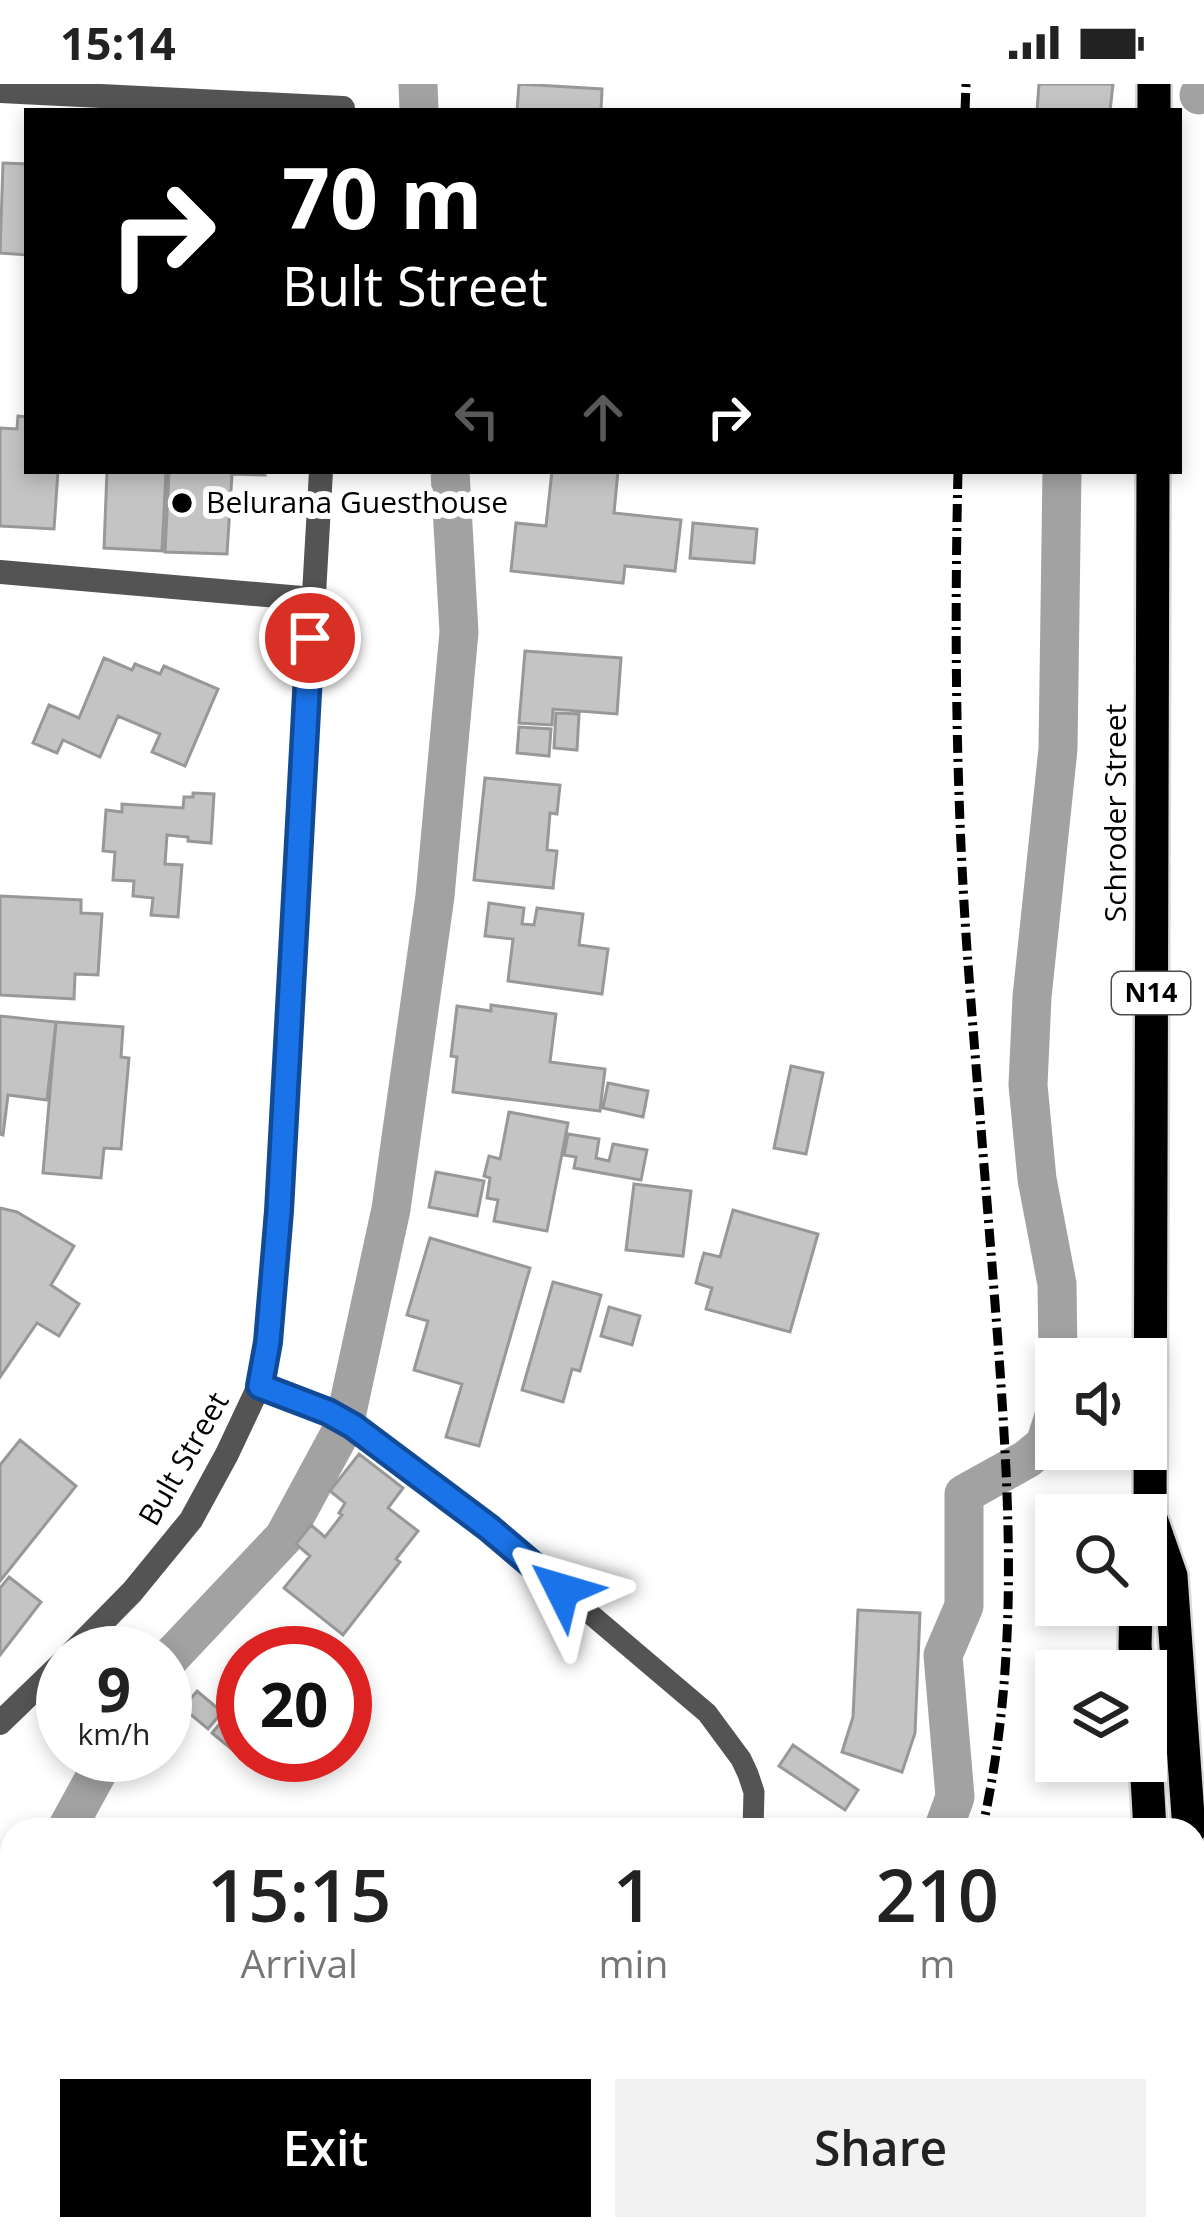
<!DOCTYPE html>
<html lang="en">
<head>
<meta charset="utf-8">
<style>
  body { margin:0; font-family:"Open Sans",sans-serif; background:#f2f2f2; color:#222; height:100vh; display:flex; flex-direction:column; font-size:45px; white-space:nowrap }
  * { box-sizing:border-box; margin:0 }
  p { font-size:39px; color:#767676 }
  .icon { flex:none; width:66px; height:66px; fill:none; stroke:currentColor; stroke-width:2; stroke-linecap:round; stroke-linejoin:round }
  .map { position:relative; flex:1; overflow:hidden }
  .details { position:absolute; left:0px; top:1734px; width:1206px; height:423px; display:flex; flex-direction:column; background:#fff; border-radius:36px 36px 0 0; box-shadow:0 6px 18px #0003 }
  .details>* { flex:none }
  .top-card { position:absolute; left:24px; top:24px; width:1158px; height:366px; border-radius:0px; box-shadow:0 6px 18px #0003; background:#000; color:#fff; overflow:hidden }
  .buttons { position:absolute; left:1035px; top:1254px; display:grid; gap:24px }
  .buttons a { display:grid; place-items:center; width:132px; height:132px; border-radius:0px; background:#fff; box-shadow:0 6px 18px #0003; font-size:60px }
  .speed { position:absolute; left:36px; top:1542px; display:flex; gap:24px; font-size:60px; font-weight:700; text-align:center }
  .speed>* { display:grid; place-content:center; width:156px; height:156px; border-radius:50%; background:#fff; box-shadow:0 6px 18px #0003; line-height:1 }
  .speed small { font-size:30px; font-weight:400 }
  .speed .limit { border:18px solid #d22; background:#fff; color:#111 }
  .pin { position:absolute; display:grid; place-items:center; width:102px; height:102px; color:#fff; margin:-51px; border:6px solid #fff; border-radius:50%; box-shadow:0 3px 12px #0007 }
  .me { position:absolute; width:132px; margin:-66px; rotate:310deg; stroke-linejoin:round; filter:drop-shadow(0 0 9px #0008) }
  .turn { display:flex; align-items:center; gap:42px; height:252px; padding:0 60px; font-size:54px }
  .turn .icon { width:156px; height:156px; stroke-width:2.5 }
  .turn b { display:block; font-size:84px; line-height:102px }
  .lanes { display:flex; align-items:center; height:114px; padding:0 60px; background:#0003; justify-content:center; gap:60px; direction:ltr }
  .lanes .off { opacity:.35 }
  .eta { display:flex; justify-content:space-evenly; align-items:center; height:204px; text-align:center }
  .eta b { font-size:72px; font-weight:600; line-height:84px }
  .button { display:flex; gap:24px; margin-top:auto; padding:24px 60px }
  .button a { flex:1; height:138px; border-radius:0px; background:#000; color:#fff; font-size:48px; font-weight:600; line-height:138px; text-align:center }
  .button a+a { background:#f2f2f2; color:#222 }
  .status { display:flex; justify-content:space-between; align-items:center; height:84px; padding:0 60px; background:#fff; direction:ltr }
  .status svg { height:33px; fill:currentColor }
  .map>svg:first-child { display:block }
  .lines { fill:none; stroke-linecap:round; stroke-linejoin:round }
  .canal { stroke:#a2a2a2; stroke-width:39 }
  .building { fill:#c4c4c4; stroke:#989898; stroke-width:3 }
  .trunk-casing { stroke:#dbdbdb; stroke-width:38 }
  .service { stroke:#545454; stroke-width:21 }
  .minor { stroke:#545454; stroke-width:24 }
  .trunk { stroke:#000; stroke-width:33 }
  .rail { stroke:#000; stroke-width:9; stroke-dasharray:18 6 3 6; stroke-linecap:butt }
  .route-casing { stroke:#114b97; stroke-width:30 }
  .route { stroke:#1a73e8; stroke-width:21 }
  .poi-dot { fill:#000; stroke:#fff; stroke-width:4.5 }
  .labels { text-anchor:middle; stroke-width:12; stroke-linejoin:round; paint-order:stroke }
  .shield { fill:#fff; stroke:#4c4c4c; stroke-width:3 }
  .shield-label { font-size:27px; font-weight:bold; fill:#000 }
  .poi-label { font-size:30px; fill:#000; stroke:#fff; text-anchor:start }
  .street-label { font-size:30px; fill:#000; stroke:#fff }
</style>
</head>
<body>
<div class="status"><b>15:14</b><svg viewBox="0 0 49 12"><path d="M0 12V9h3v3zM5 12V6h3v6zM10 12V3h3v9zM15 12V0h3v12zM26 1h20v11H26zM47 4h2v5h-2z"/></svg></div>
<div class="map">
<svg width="1204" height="2155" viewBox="0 0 1204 2155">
  <rect width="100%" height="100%" fill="#fff"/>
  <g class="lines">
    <path class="canal" d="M 418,0 L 419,27
      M 1199,11 L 1204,6
      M 1058,1275 L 1057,1200 L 1037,1095 L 1028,1001 L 1032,913 L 1058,665 L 1062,387
      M 165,1579 L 284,1453 L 344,1342 L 391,1125 L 435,812 L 459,548 L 450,387
      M 66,1746 L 107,1671
      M 943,1746 L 955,1713 L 943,1571 L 964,1522 L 964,1410 L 1027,1375 L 1045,1360 L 1056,1326
      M 0,1831 L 12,1817
      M 505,2155 L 514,2145"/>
  </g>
  <path class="building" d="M 519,0 L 602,5 L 601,27 L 517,27 Z
    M 1039,0 L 1113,0 L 1110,27 L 1037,27 Z
    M 3,79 L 27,80 L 27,171 L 0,169 Z
    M 18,332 L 27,333 L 27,387 L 58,387 L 54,445 L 0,442 L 0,344 L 17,345 Z
    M 107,387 L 166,387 L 162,467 L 104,464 Z
    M 169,387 L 265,387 L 265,391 L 232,390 L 227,470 L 165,468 Z
    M 552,387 L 618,387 L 614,429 L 681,436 L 675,487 L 625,482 L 623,499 L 511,487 L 516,439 L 546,442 Z
    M 693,439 L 757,445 L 754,479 L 690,474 Z
    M 525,567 L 621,574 L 617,630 L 553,625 L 552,641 L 519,639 Z
    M 104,574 L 132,586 L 135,580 L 160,590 L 164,582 L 218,605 L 185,682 L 152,668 L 160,650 L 118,632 L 100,673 L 63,656 L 57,669 L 33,659 L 49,621 L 79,634 Z
    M 556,629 L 579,630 L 577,666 L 554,664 Z
    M 519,643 L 551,645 L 549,672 L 517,669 Z
    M 485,694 L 560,701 L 557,730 L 550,729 L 547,766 L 557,767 L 553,804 L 474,796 Z
    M 193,709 L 214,710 L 211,759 L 188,757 L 188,753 L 167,751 L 165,780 L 182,781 L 178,833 L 151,831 L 153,814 L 133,812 L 134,797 L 113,796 L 115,768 L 103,767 L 106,726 L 122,728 L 122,720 L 183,724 L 184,713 L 193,713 Z
    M 0,812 L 81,816 L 81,829 L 102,830 L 98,891 L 75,890 L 74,915 L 0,911 Z
    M 489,819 L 524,824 L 522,840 L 534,841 L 537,824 L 583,830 L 579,861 L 608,865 L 602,910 L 508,897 L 513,855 L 485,852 Z
    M 491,921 L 556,930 L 550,978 L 605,985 L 600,1027 L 453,1008 L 457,973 L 451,972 L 457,922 L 491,927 Z
    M 0,932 L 56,938 L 47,1016 L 8,1011 L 3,1051 L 0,1050 Z
    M 56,938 L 123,943 L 121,973 L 129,974 L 121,1065 L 104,1064 L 101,1094 L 43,1089 Z
    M 791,982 L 823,989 L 806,1070 L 774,1064 Z
    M 608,999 L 648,1007 L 643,1033 L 603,1024 Z
    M 509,1028 L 568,1039 L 547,1147 L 494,1137 L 498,1116 L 487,1114 L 490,1094 L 484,1092 L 489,1072 L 500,1075 Z
    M 568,1050 L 599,1055 L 596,1074 L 609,1077 L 613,1060 L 647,1066 L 641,1096 L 574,1084 L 576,1073 L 564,1071 Z
    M 436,1088 L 484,1097 L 477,1132 L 429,1123 Z
    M 634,1100 L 691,1107 L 683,1172 L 626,1166 Z
    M 0,1124 L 17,1128 L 74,1162 L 51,1201 L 79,1220 L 59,1252 L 37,1239 L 0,1293 Z
    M 733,1126 L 818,1150 L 790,1248 L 706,1225 L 712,1204 L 696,1199 L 701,1179 L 704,1169 L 720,1173 Z
    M 430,1154 L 530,1184 L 479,1362 L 446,1353 L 462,1300 L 414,1286 L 428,1237 L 407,1231 Z
    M 553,1198 L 601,1211 L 580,1287 L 572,1285 L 563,1318 L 522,1306 Z
    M 609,1223 L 640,1232 L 632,1261 L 601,1252 Z
    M 20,1356 L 76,1402 L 0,1497 L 0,1381 Z
    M 359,1370 L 403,1404 L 388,1424 L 418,1447 L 396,1475 L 400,1478 L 343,1551 L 284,1504 L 310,1472 L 296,1460 L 311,1441 L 325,1453 L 342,1431 L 339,1429 L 345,1419 L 330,1407 Z
    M 9,1493 L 41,1518 L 0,1571 L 0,1504 Z
    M 858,1526 L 920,1529 L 915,1649 L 902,1688 L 842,1668 L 853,1633 Z
    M 197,1607 L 222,1628 L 208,1645 L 183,1624 Z
    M 228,1630 L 243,1643 L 243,1671 L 251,1671 L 246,1677 L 212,1649 Z
    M 793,1661 L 858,1706 L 845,1726 L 779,1682 Z"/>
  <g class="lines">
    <defs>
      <path id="trunk" d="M 1154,27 L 1154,0
        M 1150,1432 L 1171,1492 L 1189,1746
        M 1146,1452 L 1150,1432 L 1153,387
        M 1136,1521 L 1135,1563 L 1138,1587
        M 1146,1676 L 1150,1746
        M 1194,1804 L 1204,1922
        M 1187,2145 L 1188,2155"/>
    </defs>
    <use href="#trunk" class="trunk-casing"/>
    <path class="service" d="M 259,1302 L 328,1328 L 353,1342 L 489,1444 L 707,1629 L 741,1675 L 748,1690 L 754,1708 L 753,1746"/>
    <path class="minor" d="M 0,7 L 343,24
      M 0,488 L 313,515
      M 72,1569 L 132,1508 L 191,1436 L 227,1370 L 259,1302 L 268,1258 L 279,1127 L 321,387
      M 0,1639 L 63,1578
      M 599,2155 L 608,2145"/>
    <use href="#trunk" class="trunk"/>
    <path class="rail" d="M 965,27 L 966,0
      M 958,387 C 954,560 956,732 970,905 C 979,1022 989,1140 998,1258 C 1010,1425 1019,1581 982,1746
      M 780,2155 L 787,2145"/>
  </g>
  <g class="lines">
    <defs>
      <path id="route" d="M 310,554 L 279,1127 L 268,1258 L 260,1302 L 328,1328 L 353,1342 L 489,1444 L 562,1506"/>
    </defs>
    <use href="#route" class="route-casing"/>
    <use href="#route" class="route"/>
  </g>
  <circle class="poi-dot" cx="182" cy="419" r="12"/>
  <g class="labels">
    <rect class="shield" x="1112" y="888" width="78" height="42" rx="9"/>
    <g class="shield-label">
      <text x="1151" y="918">N14</text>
    </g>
    <g class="poi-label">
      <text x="206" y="429">Belurana Guesthouse</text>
    </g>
    <g class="street-label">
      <text transform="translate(1116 729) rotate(-90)" y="10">Schroder Street</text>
      <text transform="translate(184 1375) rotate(-60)" y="10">Bult Street</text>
    </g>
  </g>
</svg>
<div class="buttons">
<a><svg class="icon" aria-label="sound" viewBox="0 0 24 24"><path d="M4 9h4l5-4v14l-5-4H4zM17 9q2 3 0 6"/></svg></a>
<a><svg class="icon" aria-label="search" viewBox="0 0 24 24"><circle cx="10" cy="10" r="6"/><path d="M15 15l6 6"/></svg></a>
<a><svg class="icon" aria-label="layers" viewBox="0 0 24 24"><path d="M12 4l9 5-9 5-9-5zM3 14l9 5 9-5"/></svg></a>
</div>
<div class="speed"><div>9<small>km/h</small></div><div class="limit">20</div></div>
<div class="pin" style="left:310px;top:554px;background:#d93025"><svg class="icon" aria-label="arrive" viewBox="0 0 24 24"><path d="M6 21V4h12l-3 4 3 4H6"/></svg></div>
<svg class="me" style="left:562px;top:1506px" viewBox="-20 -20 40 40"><path d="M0-17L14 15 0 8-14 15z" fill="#1a73e8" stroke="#fff" stroke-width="4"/></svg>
<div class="top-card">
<div class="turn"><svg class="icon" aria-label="right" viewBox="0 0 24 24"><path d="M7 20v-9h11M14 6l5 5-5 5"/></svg><div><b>70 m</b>Bult Street</div></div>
<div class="lanes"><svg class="icon off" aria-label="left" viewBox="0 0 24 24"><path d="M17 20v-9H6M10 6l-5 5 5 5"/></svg><svg class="icon off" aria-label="ahead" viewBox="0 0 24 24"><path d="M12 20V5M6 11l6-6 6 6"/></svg><svg class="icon" aria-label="right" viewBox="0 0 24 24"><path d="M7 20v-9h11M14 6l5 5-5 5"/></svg></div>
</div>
<section class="details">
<div class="eta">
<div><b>15:15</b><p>Arrival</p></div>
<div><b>1</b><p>min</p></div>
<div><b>210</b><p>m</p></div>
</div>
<div class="button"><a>Exit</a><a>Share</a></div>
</section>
</div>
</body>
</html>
